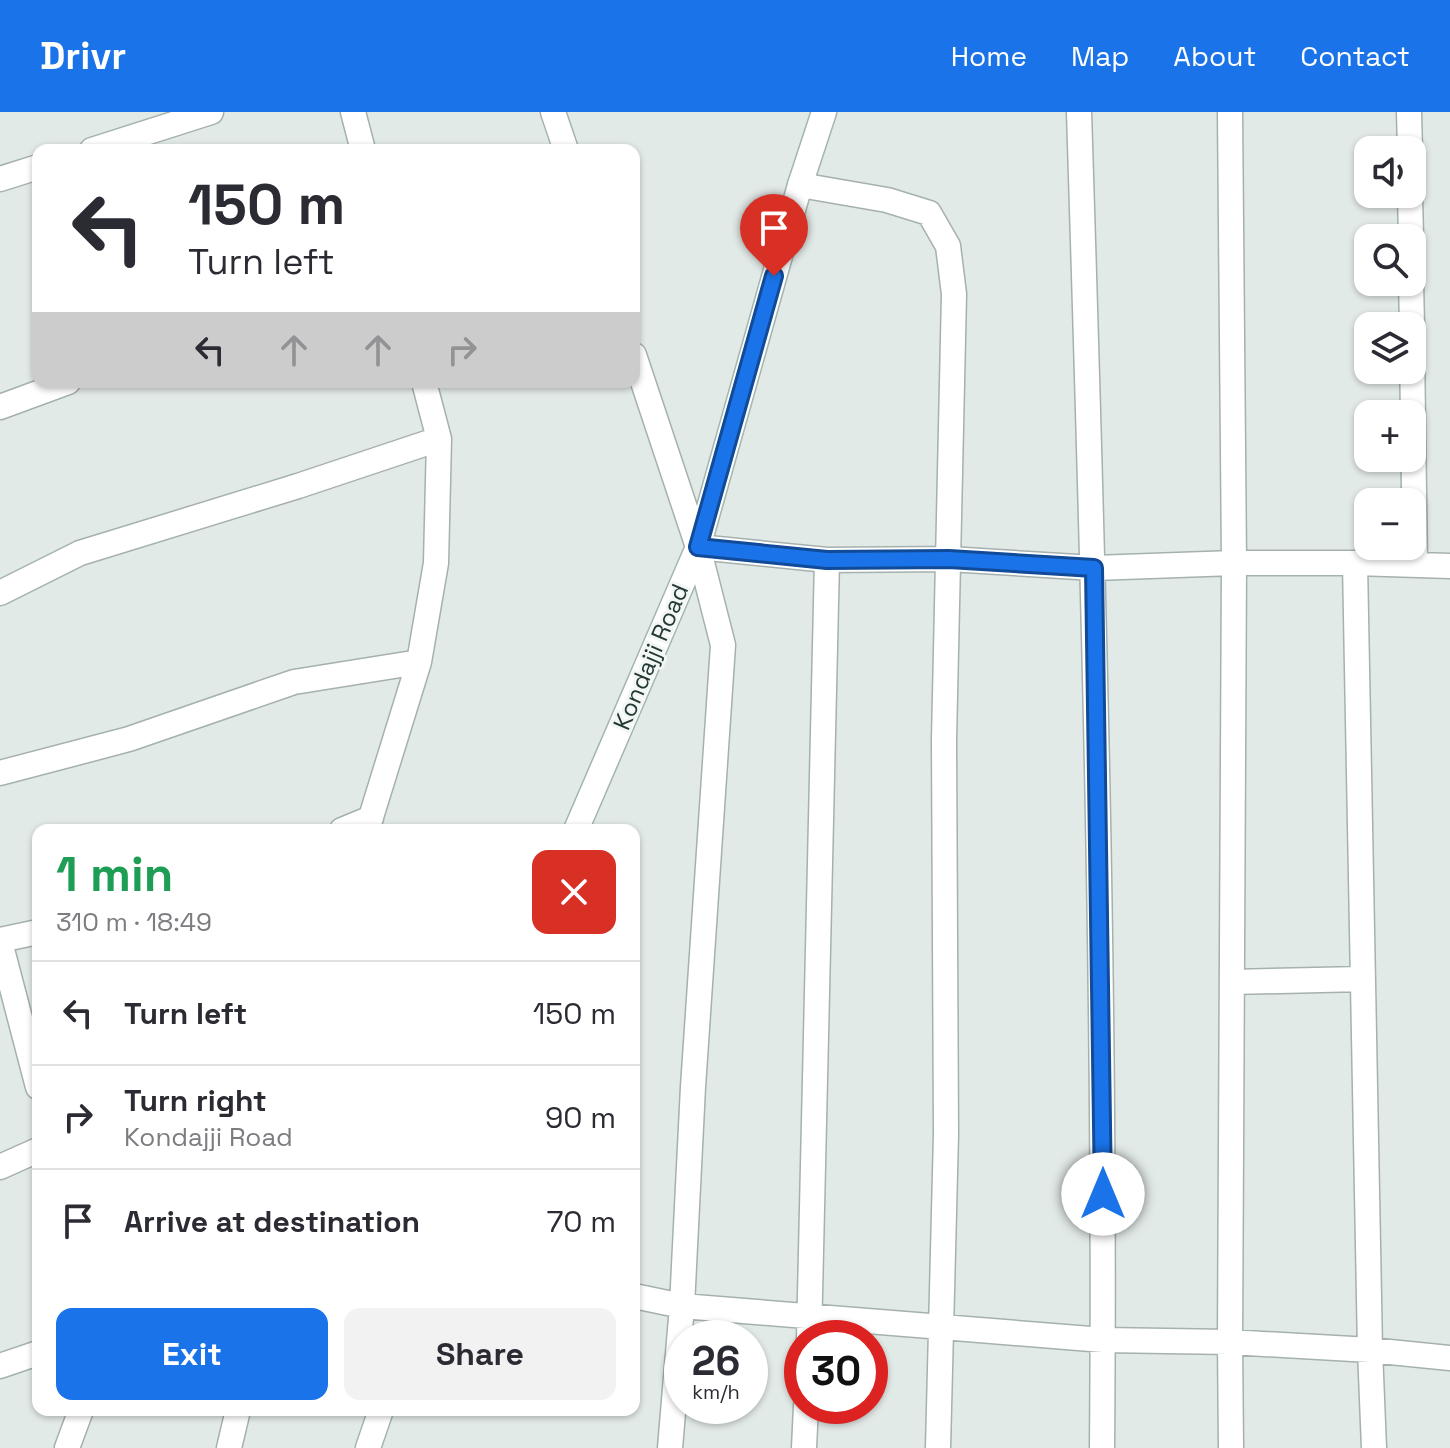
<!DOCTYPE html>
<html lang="en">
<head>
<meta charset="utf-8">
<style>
  body { margin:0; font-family:"Space Grotesk",sans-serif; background:#f2f2f3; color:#2b2b33; height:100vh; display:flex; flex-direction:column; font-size:30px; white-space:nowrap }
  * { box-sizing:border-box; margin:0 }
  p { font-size:26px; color:#7c7c81 }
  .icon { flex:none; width:44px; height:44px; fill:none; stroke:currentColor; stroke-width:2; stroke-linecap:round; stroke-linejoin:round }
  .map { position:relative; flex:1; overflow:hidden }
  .details { position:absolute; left:32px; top:712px; width:608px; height:592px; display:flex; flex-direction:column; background:#fff; border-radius:16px; box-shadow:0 2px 6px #0004 }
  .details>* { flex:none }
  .top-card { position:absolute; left:32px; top:32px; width:608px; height:244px; border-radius:16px; box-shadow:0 2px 6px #0004; background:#fff; color:#2b2b33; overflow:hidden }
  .controls { position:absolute; left:1354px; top:24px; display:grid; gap:16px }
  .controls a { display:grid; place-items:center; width:72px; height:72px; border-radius:16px; background:#fff; box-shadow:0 2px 6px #0004; font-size:40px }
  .speed { position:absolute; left:664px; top:1208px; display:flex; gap:16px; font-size:40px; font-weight:700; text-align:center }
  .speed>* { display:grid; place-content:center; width:104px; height:104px; border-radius:50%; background:#fff; box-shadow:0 2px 6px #0004; line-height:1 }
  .speed small { font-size:20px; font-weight:400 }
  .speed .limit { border:12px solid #d22; background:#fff; color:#111 }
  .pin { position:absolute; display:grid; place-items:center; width:68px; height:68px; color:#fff; margin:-82px -34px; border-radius:50% 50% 50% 0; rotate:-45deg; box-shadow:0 0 8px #0007 }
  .pin .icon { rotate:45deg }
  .me { position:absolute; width:88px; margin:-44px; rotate:0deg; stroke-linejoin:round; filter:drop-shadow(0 0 6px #0008) }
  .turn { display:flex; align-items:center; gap:28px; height:168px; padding:0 24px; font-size:36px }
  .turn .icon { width:104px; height:104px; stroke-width:2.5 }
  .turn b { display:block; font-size:56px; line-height:68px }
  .lanes { display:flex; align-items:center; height:76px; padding:0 24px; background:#0003; justify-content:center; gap:40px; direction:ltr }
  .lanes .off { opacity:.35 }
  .round { display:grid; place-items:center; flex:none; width:84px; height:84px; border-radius:16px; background:#f2f2f3 }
  .summary { display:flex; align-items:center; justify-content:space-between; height:136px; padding:0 24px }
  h1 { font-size:48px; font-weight:800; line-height:60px; color:#1e9e55 }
  .primary-button { display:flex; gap:16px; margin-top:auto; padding:16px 24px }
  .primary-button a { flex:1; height:92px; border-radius:16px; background:#1a73e8; color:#fff; font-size:32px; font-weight:800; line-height:92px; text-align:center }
  .primary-button a+a { background:#f2f2f3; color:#2b2b33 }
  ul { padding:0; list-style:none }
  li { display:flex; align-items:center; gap:24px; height:104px; padding:0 24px; border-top:2px solid #e1e1e2 }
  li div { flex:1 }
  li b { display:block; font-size:30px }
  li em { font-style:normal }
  header { display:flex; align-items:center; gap:48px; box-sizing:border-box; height:112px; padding:0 40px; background:#1a73e8; color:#fff }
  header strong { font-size:38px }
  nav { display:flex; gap:44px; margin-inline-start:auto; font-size:28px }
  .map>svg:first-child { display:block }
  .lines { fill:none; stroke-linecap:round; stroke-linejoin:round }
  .street-casing { stroke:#a5b1ae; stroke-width:27 }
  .secondary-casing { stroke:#a2b5b0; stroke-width:27 }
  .street { stroke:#fff; stroke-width:24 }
  .secondary { stroke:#fff; stroke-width:24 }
  .route-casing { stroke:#114b97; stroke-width:20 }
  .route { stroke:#1a73e8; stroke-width:14 }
  .labels { text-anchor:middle; stroke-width:6; stroke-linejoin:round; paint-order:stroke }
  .street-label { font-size:24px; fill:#243935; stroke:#f2f7f5 }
</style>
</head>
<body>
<header>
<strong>Drivr</strong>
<nav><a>Home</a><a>Map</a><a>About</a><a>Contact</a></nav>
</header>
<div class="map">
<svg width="1450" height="1336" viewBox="0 0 1450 1336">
  <rect width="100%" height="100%" fill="#e2eae7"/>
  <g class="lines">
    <defs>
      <path id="street" d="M 353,0 L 363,38
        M 553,0 L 566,38
        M 1079,0 C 1093,445 1106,890 1102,1336
        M 1230,0 L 1234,451 L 1355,451 L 1370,1238 L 1374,1336
        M 1409,0 L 1410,38
        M 92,38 L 211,0
        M 0,67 L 38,55
        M 800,73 L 887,88 L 929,101 L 948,134 L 954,182 L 944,628 L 946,1022 L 938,1336
        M 1410,82 L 1411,126
        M 1411,170 L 1412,214
        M 1412,235 L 1415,452
        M 634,243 L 698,435 L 723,533 L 693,975 L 682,1194 L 670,1336
        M 0,295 L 68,270
        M 698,435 L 827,448 L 949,447 L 1094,456 L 1234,451 L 1230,1230 L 1231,1336
        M 1355,451 L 1450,454
        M 0,481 L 80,441 L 298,374 L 439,327
        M 0,661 L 129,627 L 294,570 L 419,550
        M 342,718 L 371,706
        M 367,718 L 419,550 L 436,451 L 439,327 L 424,270
        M 0,828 L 38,820
        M 0,830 L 38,975
        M 1232,870 L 1362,867
        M 0,1055 L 38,1038
        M 634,1184 L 682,1194 L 1103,1228 L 1230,1230 L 1370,1238 L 1450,1246
        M 809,1226 L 827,448
        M 0,1254 L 38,1241
        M 67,1336 L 81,1298
        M 229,1336 L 238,1298
        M 804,1336 L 806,1294"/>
      <path id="secondary" d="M 576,718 L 698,435 L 800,73 L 824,0
        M 368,1336 L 381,1298"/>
    </defs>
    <use href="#street" class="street-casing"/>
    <use href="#secondary" class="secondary-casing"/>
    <use href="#street" class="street"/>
    <use href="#secondary" class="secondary"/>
  </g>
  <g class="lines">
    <defs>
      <path id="route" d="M 774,164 L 698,435 L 827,448 L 949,447 L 1094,456 L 1103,1082"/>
    </defs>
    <use href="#route" class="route-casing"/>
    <use href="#route" class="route"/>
  </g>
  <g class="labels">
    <g class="street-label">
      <text transform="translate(651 545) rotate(-67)" y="8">Kondajji Road</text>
    </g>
  </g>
</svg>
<div class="controls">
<a><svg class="icon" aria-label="sound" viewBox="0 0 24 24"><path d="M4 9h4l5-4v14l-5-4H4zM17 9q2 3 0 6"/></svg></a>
<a><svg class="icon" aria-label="search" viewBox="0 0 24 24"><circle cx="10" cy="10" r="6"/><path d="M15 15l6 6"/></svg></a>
<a><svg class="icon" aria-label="layers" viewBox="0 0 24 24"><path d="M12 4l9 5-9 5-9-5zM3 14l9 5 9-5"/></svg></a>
<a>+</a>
<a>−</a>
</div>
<div class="speed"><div>26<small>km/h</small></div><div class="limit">30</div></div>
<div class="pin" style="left:774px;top:164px;background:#d93025"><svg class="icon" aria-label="arrive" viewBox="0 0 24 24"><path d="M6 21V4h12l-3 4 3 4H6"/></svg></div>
<svg class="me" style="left:1103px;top:1082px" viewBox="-20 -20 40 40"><circle r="19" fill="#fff"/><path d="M0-13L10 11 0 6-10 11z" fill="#1a73e8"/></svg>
<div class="top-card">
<div class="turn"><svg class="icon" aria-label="left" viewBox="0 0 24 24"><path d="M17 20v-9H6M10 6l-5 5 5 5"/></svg><div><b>150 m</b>Turn left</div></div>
<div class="lanes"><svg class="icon" aria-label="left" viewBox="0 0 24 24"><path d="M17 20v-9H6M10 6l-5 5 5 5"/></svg><svg class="icon off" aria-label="ahead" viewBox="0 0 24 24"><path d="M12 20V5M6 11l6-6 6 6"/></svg><svg class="icon off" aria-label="ahead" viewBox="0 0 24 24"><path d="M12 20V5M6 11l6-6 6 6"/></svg><svg class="icon off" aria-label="right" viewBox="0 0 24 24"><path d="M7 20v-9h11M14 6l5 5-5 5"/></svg></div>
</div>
<section class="details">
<div class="summary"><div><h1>1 min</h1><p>310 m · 18:49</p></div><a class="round" style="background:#d93025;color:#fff"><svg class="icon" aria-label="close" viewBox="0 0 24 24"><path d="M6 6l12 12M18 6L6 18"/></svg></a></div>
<ul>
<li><svg class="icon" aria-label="left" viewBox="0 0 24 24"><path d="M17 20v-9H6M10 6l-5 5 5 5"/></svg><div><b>Turn left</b></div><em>150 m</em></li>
<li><svg class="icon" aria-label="right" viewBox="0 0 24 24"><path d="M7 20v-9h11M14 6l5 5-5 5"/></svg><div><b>Turn right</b><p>Kondajji Road</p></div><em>90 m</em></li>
<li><svg class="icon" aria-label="arrive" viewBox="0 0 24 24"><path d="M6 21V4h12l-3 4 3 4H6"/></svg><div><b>Arrive at destination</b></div><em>70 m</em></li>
</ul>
<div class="primary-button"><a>Exit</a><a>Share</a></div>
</section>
</div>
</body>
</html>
